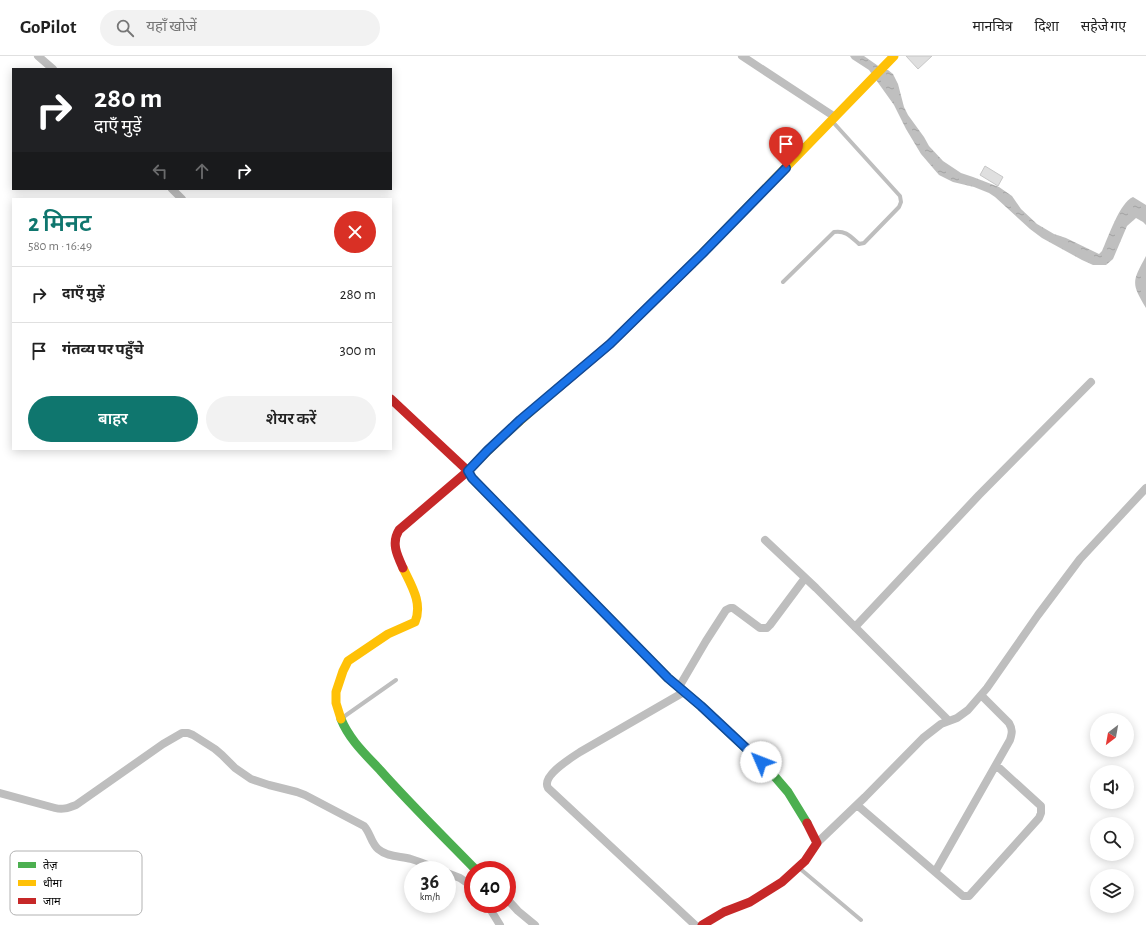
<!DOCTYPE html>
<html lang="hi">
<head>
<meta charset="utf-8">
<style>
  body { margin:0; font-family:"Alegreya Sans","Noto Sans Devanagari",sans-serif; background:#f2f2f2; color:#222; height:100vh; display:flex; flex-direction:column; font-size:15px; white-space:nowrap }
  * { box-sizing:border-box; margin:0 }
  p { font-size:13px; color:#767676 }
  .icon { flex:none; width:22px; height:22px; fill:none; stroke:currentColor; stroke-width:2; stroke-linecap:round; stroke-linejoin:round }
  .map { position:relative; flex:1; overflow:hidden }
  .side { position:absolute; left:12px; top:142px; width:380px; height:252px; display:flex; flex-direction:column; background:#fff; border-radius:0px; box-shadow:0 2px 10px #0003 }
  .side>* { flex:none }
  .hud { position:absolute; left:12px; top:12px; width:380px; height:122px; border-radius:0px; box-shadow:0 2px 10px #0003; background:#202124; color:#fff; overflow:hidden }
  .needle { width:26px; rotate:211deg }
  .buttons { position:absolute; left:1090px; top:657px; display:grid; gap:8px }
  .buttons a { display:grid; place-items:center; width:44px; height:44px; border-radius:50%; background:#fff; box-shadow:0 2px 10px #0003; font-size:20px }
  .speed { position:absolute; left:404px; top:805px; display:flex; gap:8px; font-size:20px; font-weight:700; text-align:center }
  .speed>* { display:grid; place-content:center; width:52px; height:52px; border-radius:50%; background:#fff; box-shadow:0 2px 10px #0003; line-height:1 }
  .speed small { font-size:10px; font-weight:400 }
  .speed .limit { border:6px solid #d22; background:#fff; color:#111 }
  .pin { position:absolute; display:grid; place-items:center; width:34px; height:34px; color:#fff; margin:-41px -17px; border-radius:50% 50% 50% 0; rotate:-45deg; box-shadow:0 0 4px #0007 }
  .pin .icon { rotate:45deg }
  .me { position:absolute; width:44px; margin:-22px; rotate:314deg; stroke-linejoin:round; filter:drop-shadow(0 0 3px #0008) }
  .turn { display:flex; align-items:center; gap:14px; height:84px; padding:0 16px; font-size:18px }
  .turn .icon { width:52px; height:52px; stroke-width:2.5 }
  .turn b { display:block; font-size:28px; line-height:34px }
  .lanes { display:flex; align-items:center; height:38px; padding:0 16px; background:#0003; justify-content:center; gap:20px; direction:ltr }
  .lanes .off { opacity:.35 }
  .round { display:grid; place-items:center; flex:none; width:42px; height:42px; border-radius:21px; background:#f2f2f2 }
  .headline { display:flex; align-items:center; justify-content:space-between; height:68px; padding:0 16px }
  h1 { font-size:24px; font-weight:600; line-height:30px; color:#0f766e }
  .action { display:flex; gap:8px; margin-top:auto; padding:8px 16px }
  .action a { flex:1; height:46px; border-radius:24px; background:#0f766e; color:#fff; font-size:16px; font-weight:600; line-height:46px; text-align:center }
  .action a+a { background:#f2f2f2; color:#222 }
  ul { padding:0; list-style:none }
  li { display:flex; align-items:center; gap:12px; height:56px; padding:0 16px; border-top:1px solid #e0e0e0 }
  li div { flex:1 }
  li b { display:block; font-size:15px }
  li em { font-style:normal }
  header { display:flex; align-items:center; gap:24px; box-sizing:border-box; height:56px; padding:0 20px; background:#fff; border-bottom:1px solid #e0e0e0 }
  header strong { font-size:19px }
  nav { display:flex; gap:22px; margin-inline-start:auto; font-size:14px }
  .search { width:280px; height:36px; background:#f2f2f2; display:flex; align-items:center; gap:10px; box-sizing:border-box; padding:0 14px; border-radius:22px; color:#767676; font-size:15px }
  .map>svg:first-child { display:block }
  .water { fill:url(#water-ripples) }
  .building { fill:#dfdfdf; stroke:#c7c7c7 }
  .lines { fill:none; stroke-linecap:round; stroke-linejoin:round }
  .lane { stroke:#bebebe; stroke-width:4 }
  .street { stroke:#bebebe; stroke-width:8 }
  .fast { stroke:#4caf50; stroke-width:9 }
  .slow { stroke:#ffc107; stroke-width:9 }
  .jam { stroke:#c62828; stroke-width:9 }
  .route-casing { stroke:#114b97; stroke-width:10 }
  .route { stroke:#1a73e8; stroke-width:7 }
  .key { fill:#fff; stroke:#b2b2b2; stroke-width:1 }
  .key-label { font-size:11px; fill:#000 }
</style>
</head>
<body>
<header>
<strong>GoPilot</strong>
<div class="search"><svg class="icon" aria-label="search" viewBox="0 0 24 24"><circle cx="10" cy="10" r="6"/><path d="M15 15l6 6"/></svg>यहाँ खोजें</div>
<nav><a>मानचित्र</a><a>दिशा</a><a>सहेजे गए</a></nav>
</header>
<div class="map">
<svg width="1146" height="869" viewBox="0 0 1146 869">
  <defs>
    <pattern id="water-ripples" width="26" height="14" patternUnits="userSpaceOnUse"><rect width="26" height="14" fill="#bfbfbf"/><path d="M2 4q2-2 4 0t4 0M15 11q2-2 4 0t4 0" fill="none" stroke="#a2a2a2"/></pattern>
  </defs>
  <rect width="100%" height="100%" fill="#fff"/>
  <path class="water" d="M 850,0 L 864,0 L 884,14 L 888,14 L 893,18 L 898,28 L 904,51 L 908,59 L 924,81 L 929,90 L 943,105 L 961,117 L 973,121 L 999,131 L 1012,140 L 1021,153 L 1037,168 L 1054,178 L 1066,182 L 1099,198 L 1102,195 C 1108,182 1120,146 1133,141 L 1146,149 L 1146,169 L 1143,166 L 1136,162 L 1127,170 L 1113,203 L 1106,209 L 1093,209 L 1082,204 L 1042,182 L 1030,173 L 995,141 L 989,137 L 974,131 L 953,126 L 939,119 L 921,98 L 906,73 L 894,49 L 869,14 L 852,3 Z
    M 1146,200 L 1146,252 C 1131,227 1132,226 1146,200 Z"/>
  <path class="building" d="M 906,0 L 932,0 L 918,13 Z
    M 985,110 L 1003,121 L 998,130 L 980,119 Z"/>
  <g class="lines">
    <path class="lane" d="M 783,226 L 834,176 C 846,174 851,181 859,188 L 864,187 L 899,151 L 901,146 L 900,140 L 832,65
      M 342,662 L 396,624
      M 798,811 L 861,864"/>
    <path class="street" d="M 38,0 L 53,13
      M 742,0 L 835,61
      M 172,133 L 182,143
      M 765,484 L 816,532 L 949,665
      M 855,571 L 979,439 L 1091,326
      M 679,631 L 706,585 L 726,554 L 730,552 L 733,552 L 760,572 L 767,572 L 770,569 L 805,522
      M 684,636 L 580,696 C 571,702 541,720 548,732 L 695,869
      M 0,737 L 55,752 C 63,754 68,752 76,749 L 163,688 L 182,677 L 188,677 L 193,679 L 215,693 L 222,699 L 235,712 L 251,723 L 269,729 L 297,736 L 305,739 L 364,770 C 370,776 371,787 378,793 C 387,801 400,800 411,803 C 421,806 430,810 440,814
      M 857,749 L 963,840 L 969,840 L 1039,762 L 1041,757 L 1041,750 L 996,709
      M 817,787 L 865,741 L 923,682 L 941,668 L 957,662 L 968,654 L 987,632 L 1038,559 L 1080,503 L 1146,432
      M 935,816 L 1010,684 C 1012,677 1013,674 1009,667 L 981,639
      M 447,817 L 460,822 L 473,831
      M 507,843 L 518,855 L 535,869
      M 487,848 L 500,869"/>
    <path class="fast" d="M 524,475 L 668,622 L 701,650 L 770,715 L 788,736 L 807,767
      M 341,663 C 349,683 365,698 380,714 C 411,749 444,781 476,814"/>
    <path class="slow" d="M 692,208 L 894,0
      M 524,475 L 472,422 L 468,415 C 496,385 527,358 558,332
      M 341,663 L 336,647 L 336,636 L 343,615 L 348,605 L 388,578 L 415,566 C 423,547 411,529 403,512"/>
    <path class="jam" d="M 558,332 L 610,288 L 692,208
      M 391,343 L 468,415 L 399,474 C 391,487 397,499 403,512
      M 702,869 L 724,856 L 750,846 L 782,826 L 805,805 L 817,787 L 807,767"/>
  </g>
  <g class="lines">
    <defs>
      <path id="route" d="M 761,706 L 701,650 L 668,622 L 472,422 L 468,415 L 487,395 L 520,364 L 610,288 L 702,198 L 786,112"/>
    </defs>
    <use href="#route" class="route-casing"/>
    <use href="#route" class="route"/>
  </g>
  <rect x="10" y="795" width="132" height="64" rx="6" class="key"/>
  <rect x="18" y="806" width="18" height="6" fill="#4caf50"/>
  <rect x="18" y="824" width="18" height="6" fill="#ffc107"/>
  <rect x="18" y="842" width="18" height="6" fill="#c62828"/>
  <g class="key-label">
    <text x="43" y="813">तेज़</text>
    <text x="43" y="831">धीमा</text>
    <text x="43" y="849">जाम</text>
  </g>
</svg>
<div class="buttons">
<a><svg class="needle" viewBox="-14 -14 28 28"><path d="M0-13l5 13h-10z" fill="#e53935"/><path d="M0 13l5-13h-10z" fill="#767676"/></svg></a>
<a><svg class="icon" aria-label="sound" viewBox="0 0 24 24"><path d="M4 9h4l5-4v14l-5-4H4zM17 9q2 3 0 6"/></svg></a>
<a><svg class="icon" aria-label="search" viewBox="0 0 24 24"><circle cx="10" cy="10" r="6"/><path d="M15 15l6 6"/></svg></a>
<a><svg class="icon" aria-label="layers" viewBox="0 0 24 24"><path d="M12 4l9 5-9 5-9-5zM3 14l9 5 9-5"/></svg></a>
</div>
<div class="speed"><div>36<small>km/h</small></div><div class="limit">40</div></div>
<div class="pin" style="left:786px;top:112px;background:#d93025"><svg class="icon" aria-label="arrive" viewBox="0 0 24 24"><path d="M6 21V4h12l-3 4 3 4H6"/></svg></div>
<svg class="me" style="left:761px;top:706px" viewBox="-20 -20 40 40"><circle r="19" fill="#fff"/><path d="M0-13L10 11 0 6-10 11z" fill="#1a73e8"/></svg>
<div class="hud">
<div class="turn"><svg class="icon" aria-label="right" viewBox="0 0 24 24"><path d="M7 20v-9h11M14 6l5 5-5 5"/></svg><div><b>280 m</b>दाएँ मुड़ें</div></div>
<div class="lanes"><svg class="icon off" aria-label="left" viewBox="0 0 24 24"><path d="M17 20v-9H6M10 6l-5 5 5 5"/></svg><svg class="icon off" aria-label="ahead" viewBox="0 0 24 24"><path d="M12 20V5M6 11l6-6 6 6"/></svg><svg class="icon" aria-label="right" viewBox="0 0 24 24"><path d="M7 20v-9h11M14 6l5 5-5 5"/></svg></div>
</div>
<section class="side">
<div class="headline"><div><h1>2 मिनट</h1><p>580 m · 16:49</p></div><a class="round" style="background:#d93025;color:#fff"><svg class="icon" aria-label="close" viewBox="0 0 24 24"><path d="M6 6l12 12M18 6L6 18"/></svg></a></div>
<ul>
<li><svg class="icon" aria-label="right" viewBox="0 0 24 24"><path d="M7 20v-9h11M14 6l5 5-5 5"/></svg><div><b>दाएँ मुड़ें</b></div><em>280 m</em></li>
<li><svg class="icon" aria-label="arrive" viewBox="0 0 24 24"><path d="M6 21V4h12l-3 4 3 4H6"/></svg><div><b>गंतव्य पर पहुँचे</b></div><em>300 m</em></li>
</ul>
<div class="action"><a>बाहर</a><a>शेयर करें</a></div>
</section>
</div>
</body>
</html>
